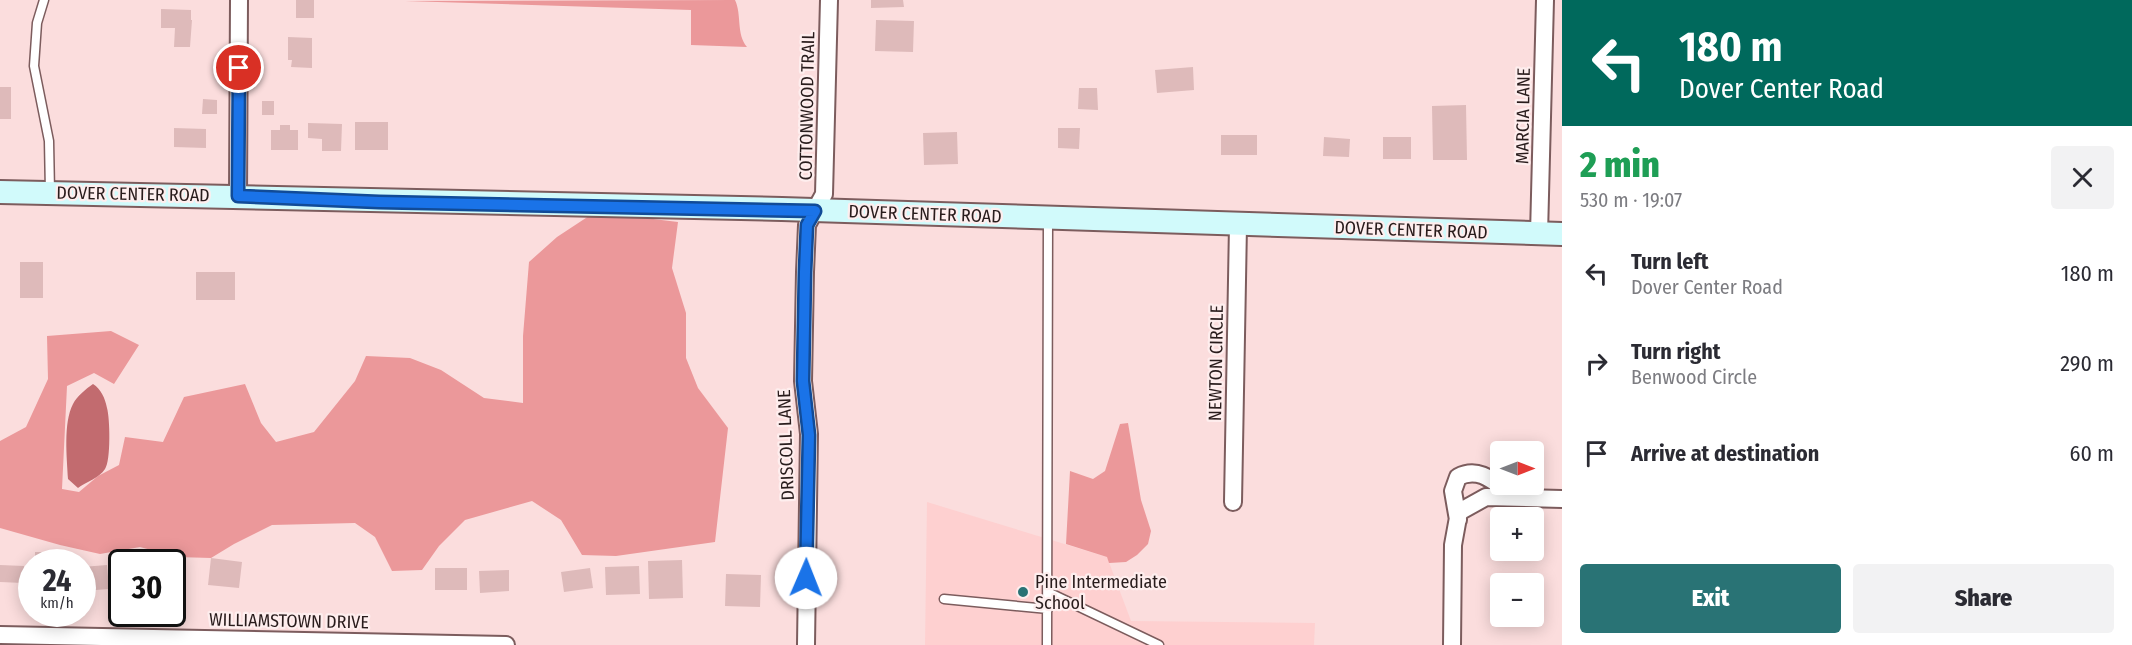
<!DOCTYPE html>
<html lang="en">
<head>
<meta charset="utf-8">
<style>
  body { margin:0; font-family:"Fira Sans Condensed",sans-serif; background:#f2f2f3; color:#2b2b33; height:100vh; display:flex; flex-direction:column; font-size:22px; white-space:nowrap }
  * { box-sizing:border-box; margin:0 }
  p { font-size:20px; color:#7c7c81 }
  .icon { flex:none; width:33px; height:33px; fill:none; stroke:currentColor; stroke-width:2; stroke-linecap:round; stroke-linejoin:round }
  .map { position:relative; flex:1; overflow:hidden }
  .side { display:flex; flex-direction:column; background:#fff; width:570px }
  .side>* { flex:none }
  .hud { background:#00695c; color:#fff; overflow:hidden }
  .needle { width:39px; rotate:90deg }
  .fabs { position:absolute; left:1490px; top:441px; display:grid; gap:12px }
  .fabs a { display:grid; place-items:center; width:54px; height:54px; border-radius:6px; background:#fff; box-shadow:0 3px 15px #0003; font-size:30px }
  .speed { position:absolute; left:18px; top:549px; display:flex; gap:12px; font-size:30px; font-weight:700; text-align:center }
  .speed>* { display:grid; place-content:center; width:78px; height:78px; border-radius:50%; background:#fff; box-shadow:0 3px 15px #0003; line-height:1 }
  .speed small { font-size:15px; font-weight:400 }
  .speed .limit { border:3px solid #111; border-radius:9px; background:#fff; color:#111 }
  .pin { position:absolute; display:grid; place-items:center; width:51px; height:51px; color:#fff; margin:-26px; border:3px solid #fff; border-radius:50%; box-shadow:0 2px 6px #0007 }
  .me { position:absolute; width:66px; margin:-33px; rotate:1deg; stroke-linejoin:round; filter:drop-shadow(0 0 4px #0008) }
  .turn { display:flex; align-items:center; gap:21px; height:126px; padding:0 18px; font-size:27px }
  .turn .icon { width:78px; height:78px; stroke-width:2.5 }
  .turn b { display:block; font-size:42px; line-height:51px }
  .round { display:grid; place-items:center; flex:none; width:63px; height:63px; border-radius:6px; background:#f2f2f3 }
  .headline { display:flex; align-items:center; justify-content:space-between; height:102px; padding:0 18px }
  h1 { font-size:36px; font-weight:800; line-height:45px; color:#1e9e55 }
  .cta { display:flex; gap:12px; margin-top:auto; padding:12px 18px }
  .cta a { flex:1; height:69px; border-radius:6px; background:#297375; color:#fff; font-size:24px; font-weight:800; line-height:69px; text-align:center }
  .cta a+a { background:#f2f2f3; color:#2b2b33 }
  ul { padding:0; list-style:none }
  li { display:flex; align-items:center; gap:18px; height:90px; padding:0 18px }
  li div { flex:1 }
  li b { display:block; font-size:22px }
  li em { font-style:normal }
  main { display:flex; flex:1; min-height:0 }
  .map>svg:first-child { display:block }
  .built { fill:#fed0d0 }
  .green { fill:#eb989a }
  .water { fill:#c26b6f }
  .building { fill:#debaba }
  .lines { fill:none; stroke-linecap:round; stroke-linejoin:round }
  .lane-casing { stroke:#7c5c5d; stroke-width:11 }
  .street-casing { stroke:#7c5c5d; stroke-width:20 }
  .secondary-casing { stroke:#7c5c5d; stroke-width:26 }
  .lane { stroke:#fff; stroke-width:8 }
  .street { stroke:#fff; stroke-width:16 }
  .secondary { stroke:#d1fafb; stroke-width:22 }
  .route-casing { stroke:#114b97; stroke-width:15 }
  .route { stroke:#1a73e8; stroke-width:10 }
  .poi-dot { fill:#297375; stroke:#feeeee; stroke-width:2 }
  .labels { text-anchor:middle; stroke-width:4.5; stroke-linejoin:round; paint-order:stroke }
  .street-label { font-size:18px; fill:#291c1c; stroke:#feeeee }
  .poi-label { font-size:18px; fill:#291c1c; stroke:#feeeee; text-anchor:start }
</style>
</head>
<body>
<main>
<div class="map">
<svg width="1562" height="645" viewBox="0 0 1562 645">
  <rect width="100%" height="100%" fill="#fbdddd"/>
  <path class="built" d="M 927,502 L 1107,557 L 1131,621 L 1315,623 L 1314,645 L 925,645 Z"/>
  <path class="green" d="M 735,0 C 742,15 736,34 747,47 L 691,45 L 691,10 L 405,1 Z
    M 595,212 L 678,222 L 672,268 L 686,313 L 686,358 L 698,388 L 728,428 L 715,542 L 616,556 L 582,555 L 561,520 L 532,501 L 465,520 L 439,546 L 422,570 L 392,571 L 375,537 L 355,523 L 272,525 L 234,544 L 211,558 L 177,557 L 140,547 L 100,554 L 60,545 L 0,528 L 0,441 L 26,427 L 48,379 L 47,336 L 111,331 L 139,345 L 114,384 L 94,373 L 67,386 L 62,489 L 79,492 L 98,476 L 119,465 L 125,437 L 163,442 L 184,397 L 245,384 L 261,423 L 276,442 L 314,432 L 355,381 L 366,356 L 410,358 L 441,370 L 484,398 L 523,403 L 523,336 L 529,262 L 557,237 Z
    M 1128,423 L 1141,500 L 1151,531 L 1148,544 L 1137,555 L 1126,562 L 1109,563 L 1107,557 L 1066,544 L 1070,471 L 1093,479 L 1105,471 L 1120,424 Z"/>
  <path class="water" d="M 93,384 C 101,389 105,398 107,408 C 110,418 111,461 105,469 C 99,478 86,482 78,488 L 68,479 C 67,458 63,423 73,404 C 77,396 86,389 93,384 Z"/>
  <path class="building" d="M 296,0 L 314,0 L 314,18 L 296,18 Z
    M 871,0 L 903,0 L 904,7 L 871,8 Z
    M 161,9 L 191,10 L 191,20 L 192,20 L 190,47 L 174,47 L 175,28 L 161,28 Z
    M 876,20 L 914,21 L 913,52 L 875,51 Z
    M 288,37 L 312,38 L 312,68 L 291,67 L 292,60 L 288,60 Z
    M 1193,67 L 1194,90 L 1157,93 L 1155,70 Z
    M 0,87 L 11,87 L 11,119 L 0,119 Z
    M 1079,88 L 1097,88 L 1098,110 L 1078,109 Z
    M 203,99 L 217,100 L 217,114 L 202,114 Z
    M 262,101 L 274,101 L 274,115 L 262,115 Z
    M 1466,105 L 1467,160 L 1433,160 L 1432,106 Z
    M 355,122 L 388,122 L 388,150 L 355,150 Z
    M 308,123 L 342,124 L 341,151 L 322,151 L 322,139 L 308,138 Z
    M 280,125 L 290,125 L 290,130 L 298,130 L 298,150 L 271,150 L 271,130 L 280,130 Z
    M 174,128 L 206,129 L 206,148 L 174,147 Z
    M 1058,128 L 1080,128 L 1079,149 L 1058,148 Z
    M 957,132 L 958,164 L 924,165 L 923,133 Z
    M 1221,135 L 1257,135 L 1257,155 L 1221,155 Z
    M 1324,137 L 1350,139 L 1349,157 L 1323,156 Z
    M 1383,137 L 1411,137 L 1411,159 L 1383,159 Z
    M 20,262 L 43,262 L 43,298 L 20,298 Z
    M 196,272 L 235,272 L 235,300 L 196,300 Z
    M 35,552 L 70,552 L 70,562 L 35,562 Z
    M 123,558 L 153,559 L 153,562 L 123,562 Z
    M 211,558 L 242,562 L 239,588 L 208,585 Z
    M 682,560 L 683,598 L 649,599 L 648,561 Z
    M 0,565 L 24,566 L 23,583 L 0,582 Z
    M 107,565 L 109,589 L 82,591 L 82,567 Z
    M 639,566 L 640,594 L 606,595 L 605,567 Z
    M 435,568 L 467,568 L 467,590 L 435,590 Z
    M 590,568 L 593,588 L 564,592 L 561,572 Z
    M 509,570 L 509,591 L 480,593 L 479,571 Z
    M 726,574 L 761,575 L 760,607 L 725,606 Z"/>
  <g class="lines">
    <defs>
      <path id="lane" d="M 44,0 L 37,23 L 34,66 L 49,141 L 50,192
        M 1048,592 L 1159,645
        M 944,599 L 1048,609
        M 1047,645 L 1048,219"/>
      <path id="street" d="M 238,196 L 239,0
        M 1539,234 L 1545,0
        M 1233,502 L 1238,225
        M 1458,520 L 1453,491 L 1458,477 C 1481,465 1497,485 1515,497
        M 0,635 L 506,645
        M 806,645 L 809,434 L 803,381 L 805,272 L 807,225 L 824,194 L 829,0
        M 1452,645 L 1453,545 L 1459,512 L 1486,497 L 1562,499"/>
      <path id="secondary" d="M 0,192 L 782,209 L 1562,234"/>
    </defs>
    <use href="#lane" class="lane-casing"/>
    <use href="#street" class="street-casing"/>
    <use href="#secondary" class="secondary-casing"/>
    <use href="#lane" class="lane"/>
    <use href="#street" class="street"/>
    <use href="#secondary" class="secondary"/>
  </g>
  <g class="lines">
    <defs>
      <path id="route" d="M 239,68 L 238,196 L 379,202 L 815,211 L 807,225 L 805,272 L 803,381 L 809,435 L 806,578"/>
    </defs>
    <use href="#route" class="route-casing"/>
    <use href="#route" class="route"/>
  </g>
  <circle class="poi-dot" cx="1023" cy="592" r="6"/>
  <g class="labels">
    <g class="street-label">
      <text transform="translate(807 106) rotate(-89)" y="6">COTTONWOOD TRAIL</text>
      <text transform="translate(1523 116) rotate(-89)" y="6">MARCIA LANE</text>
      <text transform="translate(133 194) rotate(1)" y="6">DOVER CENTER ROAD</text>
      <text transform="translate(925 214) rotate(2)" y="6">DOVER CENTER ROAD</text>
      <text transform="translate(1411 230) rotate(2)" y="6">DOVER CENTER ROAD</text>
      <text transform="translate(1216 363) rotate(-89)" y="6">NEWTON CIRCLE</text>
      <text transform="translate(786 445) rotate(-92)" y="6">DRISCOLL LANE</text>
      <text transform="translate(289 621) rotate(1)" y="6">WILLIAMSTOWN DRIVE</text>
    </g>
    <g class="poi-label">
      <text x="1035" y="588">Pine Intermediate<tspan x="1035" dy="21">School</tspan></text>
    </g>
  </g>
</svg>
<div class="fabs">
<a><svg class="needle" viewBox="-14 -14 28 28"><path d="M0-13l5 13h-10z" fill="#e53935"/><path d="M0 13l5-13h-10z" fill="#7c7c81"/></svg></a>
<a>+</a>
<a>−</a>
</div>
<div class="speed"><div>24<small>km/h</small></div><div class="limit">30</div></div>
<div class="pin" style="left:239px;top:68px;background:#d93025"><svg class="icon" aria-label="arrive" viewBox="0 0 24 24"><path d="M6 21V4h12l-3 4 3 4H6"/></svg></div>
<svg class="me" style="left:806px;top:578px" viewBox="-20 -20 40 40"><circle r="19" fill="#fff"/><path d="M0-13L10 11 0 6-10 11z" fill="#1a73e8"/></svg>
</div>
<section class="side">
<div class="hud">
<div class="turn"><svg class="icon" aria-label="left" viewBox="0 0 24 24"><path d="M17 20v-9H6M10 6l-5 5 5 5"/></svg><div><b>180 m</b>Dover Center Road</div></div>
</div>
<div class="headline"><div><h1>2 min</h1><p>530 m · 19:07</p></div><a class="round"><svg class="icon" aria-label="close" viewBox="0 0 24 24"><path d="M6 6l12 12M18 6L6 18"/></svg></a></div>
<ul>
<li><svg class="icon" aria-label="left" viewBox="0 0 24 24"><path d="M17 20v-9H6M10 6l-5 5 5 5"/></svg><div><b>Turn left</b><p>Dover Center Road</p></div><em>180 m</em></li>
<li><svg class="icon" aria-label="right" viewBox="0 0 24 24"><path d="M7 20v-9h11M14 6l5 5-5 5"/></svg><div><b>Turn right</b><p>Benwood Circle</p></div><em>290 m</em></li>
<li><svg class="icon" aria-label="arrive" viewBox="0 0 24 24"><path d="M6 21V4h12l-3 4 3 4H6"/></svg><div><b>Arrive at destination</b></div><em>60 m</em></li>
</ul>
<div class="cta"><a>Exit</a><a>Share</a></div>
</section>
</main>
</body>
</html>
